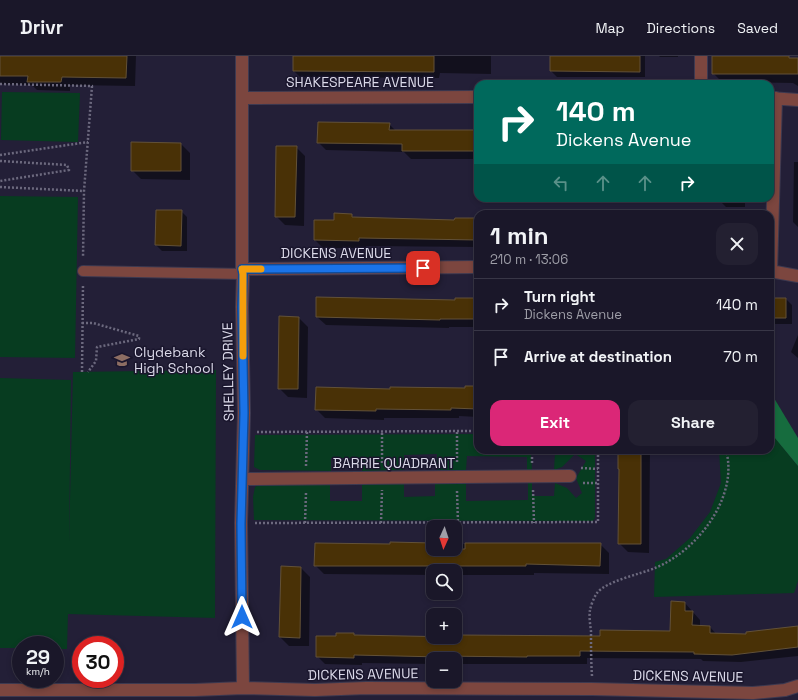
<!DOCTYPE html>
<html lang="en">
<head>
<meta charset="utf-8">
<style>
  body { margin:0; font-family:"Space Grotesk",sans-serif; background:#232031; color:#f1f3f6; height:100vh; display:flex; flex-direction:column; font-size:15px; white-space:nowrap }
  * { box-sizing:border-box; margin:0 }
  p { font-size:13px; color:#9f9fa8 }
  .icon { flex:none; width:22px; height:22px; fill:none; stroke:currentColor; stroke-width:2; stroke-linecap:round; stroke-linejoin:round }
  .map { position:relative; flex:1; overflow:hidden }
  .drawer { position:absolute; left:474px; top:154px; width:300px; height:244px; display:flex; flex-direction:column; background:#1a1729; border-radius:12px; box-shadow:0 2px 6px #0003,0 0 0 1px #383646 }
  .drawer>* { flex:none }
  .top-card { position:absolute; left:474px; top:24px; width:300px; height:122px; border-radius:12px; box-shadow:0 2px 6px #0003,0 0 0 1px #383646; background:#00695c; color:#fff; overflow:hidden }
  .needle { width:26px; rotate:183deg }
  .controls { position:absolute; left:426px; top:464px; display:grid; gap:8px }
  .controls a { display:grid; place-items:center; width:36px; height:36px; border-radius:8px; background:#1a1729; box-shadow:0 2px 6px #0003,0 0 0 1px #383646; font-size:20px }
  .speed { position:absolute; left:12px; top:580px; display:flex; gap:8px; font-size:20px; font-weight:700; text-align:center }
  .speed>* { display:grid; place-content:center; width:52px; height:52px; border-radius:50%; background:#1a1729; box-shadow:0 2px 6px #0003,0 0 0 1px #383646; line-height:1 }
  .speed small { font-size:10px; font-weight:400 }
  .speed .limit { border:6px solid #d22; background:#fff; color:#111 }
  .pin { position:absolute; display:grid; place-items:center; width:34px; height:34px; color:#fff; margin:-17px; border-radius:8px; box-shadow:0 2px 6px #0006 }
  .me { position:absolute; width:44px; margin:-22px; rotate:0deg; stroke-linejoin:round; filter:drop-shadow(0 0 3px #0008) }
  .turn { display:flex; align-items:center; gap:14px; height:84px; padding:0 16px; font-size:18px }
  .turn .icon { width:52px; height:52px; stroke-width:2.5 }
  .turn b { display:block; font-size:28px; line-height:34px }
  .lanes { display:flex; align-items:center; height:38px; padding:0 16px; background:#0003; justify-content:center; gap:20px; direction:ltr }
  .lanes .off { opacity:.35 }
  .round { display:grid; place-items:center; flex:none; width:42px; height:42px; border-radius:12px; background:#232031 }
  .summary { display:flex; align-items:center; justify-content:space-between; height:68px; padding:0 16px }
  h1 { font-size:24px; font-weight:700; line-height:30px }
  .primary-button { display:flex; gap:8px; margin-top:auto; padding:8px 16px }
  .primary-button a { flex:1; height:46px; border-radius:12px; background:#db2777; color:#fff; font-size:16px; font-weight:700; line-height:46px; text-align:center }
  .primary-button a+a { background:#232031; color:#f1f3f6 }
  ul { padding:0; list-style:none }
  li { display:flex; align-items:center; gap:12px; height:52px; padding:0 16px; border-top:1px solid #383646 }
  li div { flex:1 }
  li b { display:block; font-size:15px }
  li em { font-style:normal }
  header { display:flex; align-items:center; gap:24px; box-sizing:border-box; height:56px; padding:0 20px; background:#1a1729; border-bottom:1px solid #383646 }
  header strong { font-size:19px }
  nav { display:flex; gap:22px; margin-inline-start:auto; font-size:14px }
  .map>svg:first-child { display:block }
  .green { fill:#073c20 }
  .forest { fill:#166c3e }
  .shadow { fill:#0007 }
  .building { fill:#493106; stroke:#625138 }
  .lines { fill:none; stroke-linecap:round; stroke-linejoin:round }
  .lane-casing { stroke:#3d3950; stroke-width:12 }
  .street-casing { stroke:#3d3950; stroke-width:14 }
  .path { stroke:#6c697e; stroke-width:2.5; stroke-dasharray:2 2; stroke-linecap:butt }
  .lane { stroke:#7c463f; stroke-width:10 }
  .street { stroke:#7c463f; stroke-width:12 }
  .route-casing { stroke:#114b97; stroke-width:10 }
  .route { stroke:#1a73e8; stroke-width:7 }
  .slow { stroke:#f59e0b; stroke-width:7 }
  .labels { text-anchor:middle; stroke-width:3; stroke-linejoin:round; paint-order:stroke }
  .street-label { font-size:14px; fill:#dad8e8; stroke:#1a162d }
  .poi-label { font-size:14px; fill:#dad8e8; stroke:#1a162d; text-anchor:start }
</style>
</head>
<body>
<header>
<strong>Drivr</strong>
<nav><a>Map</a><a>Directions</a><a>Saved</a></nav>
</header>
<div class="map">
<svg width="798" height="644" viewBox="0 0 798 644">
  <rect width="100%" height="100%" fill="#231f37"/>
  <path class="green" d="M 2,36 L 80,37 L 78,86 L 1,84 Z
    M 0,140 L 78,141 L 75,302 L 0,301 Z
    M 216,314 L 215,562 L 68,558 L 67,593 L 55,593 L 55,589 L 21,589 L 21,592 L 0,592 L 0,322 L 71,324 L 69,487 L 73,316 Z
    M 770,376 L 798,410 L 798,525 L 794,537 L 654,541 L 655,506 L 666,503 L 690,482 L 710,456 L 721,427 L 719,394 L 770,394 Z
    M 478,378 L 478,394 L 595,394 L 595,462 L 593,465 L 254,464 L 253,441 L 255,431 L 260,428 L 330,428 L 330,445 L 362,445 L 362,428 L 404,427 L 404,441 L 435,440 L 435,427 L 466,427 L 466,445 L 528,444 L 528,427 L 532,427 L 532,440 L 554,440 L 555,427 L 567,432 L 576,442 L 582,437 L 576,422 L 586,405 L 575,398 L 562,411 L 554,414 L 555,397 L 531,397 L 532,415 L 527,414 L 527,401 L 467,400 L 466,414 L 437,414 L 437,398 L 404,399 L 404,414 L 362,415 L 363,402 L 331,402 L 331,415 L 260,414 L 254,411 L 255,379 Z"/>
  <path class="forest" d="M 770,337 L 771,337 L 798,382 L 798,410 L 770,376 Z"/>
  <path class="shadow" d="M 0,0 L 136,0 L 135,30 L 70,29 L 70,35 L 37,34 L 32,29 L 0,28 Z
    M 294,0 L 491,0 L 491,18 L 440,17 L 439,22 L 300,21 L 294,15 Z
    M 551,0 L 645,0 L 645,21 L 557,21 L 551,15 Z
    M 659,0 L 678,0 L 678,1 L 660,1 Z
    M 713,0 L 788,0 L 791,3 L 798,3 L 798,30 L 793,27 L 722,26 L 713,17 Z
    M 389,68 L 396,75 L 478,75 L 478,103 L 411,103 L 404,96 L 326,94 L 318,86 Z
    M 181,88 L 190,97 L 190,124 L 141,123 L 132,114 Z
    M 296,91 L 305,100 L 304,170 L 285,169 L 276,160 Z
    M 794,106 L 798,106 L 798,171 L 793,166 Z
    M 720,142 L 745,142 L 745,151 L 726,151 L 720,145 Z
    M 181,155 L 187,161 L 187,195 L 162,195 L 156,189 Z
    M 351,159 L 355,162 L 455,165 L 478,163 L 478,191 L 366,190 L 366,192 L 323,192 L 315,184 L 335,165 Z
    M 478,243 L 478,271 L 449,271 L 449,272 L 326,269 L 317,261 Z
    M 770,243 L 786,243 L 792,249 L 792,268 L 770,268 Z
    M 299,262 L 308,271 L 307,342 L 288,341 L 279,332 Z
    M 798,279 L 798,302 L 791,296 Z
    M 478,331 L 478,361 L 459,360 L 459,362 L 384,362 L 384,364 L 325,362 L 316,353 L 391,334 L 466,333 Z
    M 620,394 L 650,394 L 649,497 L 628,496 L 619,487 Z
    M 541,487 L 600,488 L 609,497 L 609,518 L 534,517 L 534,519 L 455,519 L 455,515 L 433,515 L 433,519 L 324,518 L 315,509 L 433,488 L 433,493 L 455,493 L 455,488 L 541,489 Z
    M 301,512 L 310,521 L 309,590 L 289,590 L 280,581 Z
    M 685,547 L 700,564 L 700,571 L 710,571 L 717,579 L 747,580 L 798,571 L 798,600 L 741,606 L 703,605 L 701,603 L 587,602 L 587,608 L 455,608 L 455,603 L 433,603 L 433,608 L 362,607 L 362,609 L 325,608 L 317,600 L 337,581 L 337,578 L 354,578 L 356,580 L 457,582 L 601,581 L 671,576 Z"/>
  <path class="building" d="M 0,0 L 127,0 L 126,22 L 62,21 L 61,26 L 27,26 L 28,20 L 0,20 Z
    M 293,0 L 434,0 L 434,16 L 293,15 Z
    M 550,0 L 640,0 L 640,16 L 550,15 Z
    M 712,0 L 789,0 L 789,2 L 798,2 L 798,18 L 712,18 Z
    M 318,66 L 390,67 L 389,74 L 478,74 L 478,95 L 402,95 L 402,88 L 317,87 Z
    M 131,86 L 181,87 L 181,115 L 131,115 Z
    M 276,90 L 297,90 L 295,161 L 275,161 Z
    M 156,154 L 182,154 L 181,190 L 155,189 Z
    M 334,157 L 352,158 L 352,161 L 454,164 L 455,162 L 478,162 L 478,184 L 359,182 L 359,185 L 314,184 L 314,164 L 334,164 Z
    M 316,241 L 455,244 L 455,242 L 478,242 L 478,263 L 440,263 L 440,264 L 316,261 Z
    M 770,242 L 786,242 L 786,262 L 770,262 Z
    M 279,260 L 299,261 L 298,333 L 278,333 Z
    M 465,330 L 478,330 L 478,353 L 451,352 L 451,354 L 376,353 L 376,355 L 315,354 L 316,331 L 390,333 L 390,331 L 465,332 Z
    M 618,394 L 641,394 L 641,488 L 618,488 L 619,413 L 618,413 Z
    M 390,486 L 433,487 L 433,493 L 465,493 L 465,487 L 601,487 L 600,510 L 526,508 L 526,510 L 314,510 L 315,487 L 390,488 Z
    M 281,510 L 301,511 L 300,582 L 279,581 Z
    M 671,545 L 685,546 L 685,555 L 693,555 L 692,569 L 710,570 L 710,577 L 746,578 L 746,576 L 798,570 L 798,591 L 732,599 L 694,598 L 694,596 L 580,595 L 580,600 L 527,600 L 527,601 L 441,600 L 441,601 L 354,599 L 354,602 L 316,601 L 316,580 L 336,580 L 336,577 L 354,577 L 354,579 L 455,581 L 456,579 L 600,580 L 600,574 L 670,575 Z"/>
  <g class="lines">
    <defs>
      <path id="lane" d="M 83,215 L 243,218"/>
      <path id="street" d="M 242,0 L 242,213 L 243,218 L 242,251 L 244,357 L 241,467 L 243,632
        M 701,28 L 701,0
        M 243,42 L 478,41
        M 770,42 L 798,44
        M 242,213 L 478,211
        M 770,215 L 798,220
        M 771,215 L 776,42
        M 243,423 L 570,420
        M 0,634 L 195,634 L 243,632 L 315,634 L 366,632 L 592,633 L 753,637 L 785,634 L 798,630"/>
    </defs>
    <use href="#lane" class="lane-casing"/>
    <use href="#street" class="street-casing"/>
    <path class="path" d="M 0,28 L 92,30 L 84,135 L 83,201
      M 0,99 L 88,86
      M 0,105 L 67,109 L 69,114 L 0,125
      M 0,131 L 84,135
      M 82,267 L 93,267 L 139,280 L 139,283 L 97,291 L 96,305 L 88,316
      M 82,316 L 83,228
      M 257,376 L 478,375
      M 457,376 L 457,406
      M 382,407 L 382,376
      M 532,407 L 532,394
      M 306,410 L 307,376
      M 581,412 L 598,413
      M 583,427 L 598,427
      M 533,434 L 534,467
      M 457,435 L 458,467
      M 255,467 L 598,466 L 598,394
      M 305,467 L 306,437
      M 381,467 L 382,434
      M 592,620 C 591,605 591,590 591,575 C 590,568 589,560 590,554 C 591,549 594,541 597,537 C 606,525 641,518 655,512 C 697,495 739,441 726,394"/>
    <use href="#lane" class="lane"/>
    <use href="#street" class="street"/>
  </g>
  <g class="lines">
    <defs>
      <path id="route" d="M 242,561 L 241,468 L 244,357 L 242,251 L 243,218 L 242,213 L 423,212"/>
    </defs>
    <use href="#route" class="route-casing"/>
    <use href="#route" class="route"/>
    <path class="slow" d="M 243,300 L 243,218 L 242,213 L 261,213"/>
  </g>
  <defs>
    <symbol id="school-bare" viewBox="-9 -9 18 18"><path d="M0-5L7-2L0 1L-7-2ZM-4 1L0 2.5L4 1V4Q0 6-4 4Z" fill="#8d6e63" stroke="#1a162d" stroke-width="2.5" paint-order="stroke"/></symbol>
  </defs>
  <g fill-rule="evenodd">
    <use href="#school-bare" x="111" y="293" width="22" height="22"/>
  </g>
  <g class="labels">
    <g class="street-label">
      <text x="360" y="31">SHAKESPEARE AVENUE</text>
      <text x="336" y="202">DICKENS AVENUE</text>
      <text transform="translate(228 316) rotate(-91)" y="5">SHELLEY DRIVE</text>
      <text x="394" y="412">BARRIE QUADRANT</text>
      <text transform="translate(363 618) rotate(-1)" y="5">DICKENS AVENUE</text>
      <text transform="translate(688 620) rotate(1)" y="5">DICKENS AVENUE</text>
    </g>
    <g class="poi-label">
      <text x="134" y="301">Clydebank<tspan x="134" dy="16">High School</tspan></text>
    </g>
  </g>
</svg>
<div class="controls">
<a><svg class="needle" viewBox="-14 -14 28 28"><path d="M0-13l5 13h-10z" fill="#e53935"/><path d="M0 13l5-13h-10z" fill="#9f9fa8"/></svg></a>
<a><svg class="icon" aria-label="search" viewBox="0 0 24 24"><circle cx="10" cy="10" r="6"/><path d="M15 15l6 6"/></svg></a>
<a>+</a>
<a>−</a>
</div>
<div class="speed"><div>29<small>km/h</small></div><div class="limit">30</div></div>
<div class="pin" style="left:423px;top:212px;background:#d93025"><svg class="icon" aria-label="arrive" viewBox="0 0 24 24"><path d="M6 21V4h12l-3 4 3 4H6"/></svg></div>
<svg class="me" style="left:242px;top:561px" viewBox="-20 -20 40 40"><path d="M0-17L14 15 0 8-14 15z" fill="#1a73e8" stroke="#fff" stroke-width="4"/></svg>
<div class="top-card">
<div class="turn"><svg class="icon" aria-label="right" viewBox="0 0 24 24"><path d="M7 20v-9h11M14 6l5 5-5 5"/></svg><div><b>140 m</b>Dickens Avenue</div></div>
<div class="lanes"><svg class="icon off" aria-label="left" viewBox="0 0 24 24"><path d="M17 20v-9H6M10 6l-5 5 5 5"/></svg><svg class="icon off" aria-label="ahead" viewBox="0 0 24 24"><path d="M12 20V5M6 11l6-6 6 6"/></svg><svg class="icon off" aria-label="ahead" viewBox="0 0 24 24"><path d="M12 20V5M6 11l6-6 6 6"/></svg><svg class="icon" aria-label="right" viewBox="0 0 24 24"><path d="M7 20v-9h11M14 6l5 5-5 5"/></svg></div>
</div>
<section class="drawer">
<div class="summary"><div><h1>1 min</h1><p>210 m · 13:06</p></div><a class="round"><svg class="icon" aria-label="close" viewBox="0 0 24 24"><path d="M6 6l12 12M18 6L6 18"/></svg></a></div>
<ul>
<li><svg class="icon" aria-label="right" viewBox="0 0 24 24"><path d="M7 20v-9h11M14 6l5 5-5 5"/></svg><div><b>Turn right</b><p>Dickens Avenue</p></div><em>140 m</em></li>
<li><svg class="icon" aria-label="arrive" viewBox="0 0 24 24"><path d="M6 21V4h12l-3 4 3 4H6"/></svg><div><b>Arrive at destination</b></div><em>70 m</em></li>
</ul>
<div class="primary-button"><a>Exit</a><a>Share</a></div>
</section>
</div>
</body>
</html>
